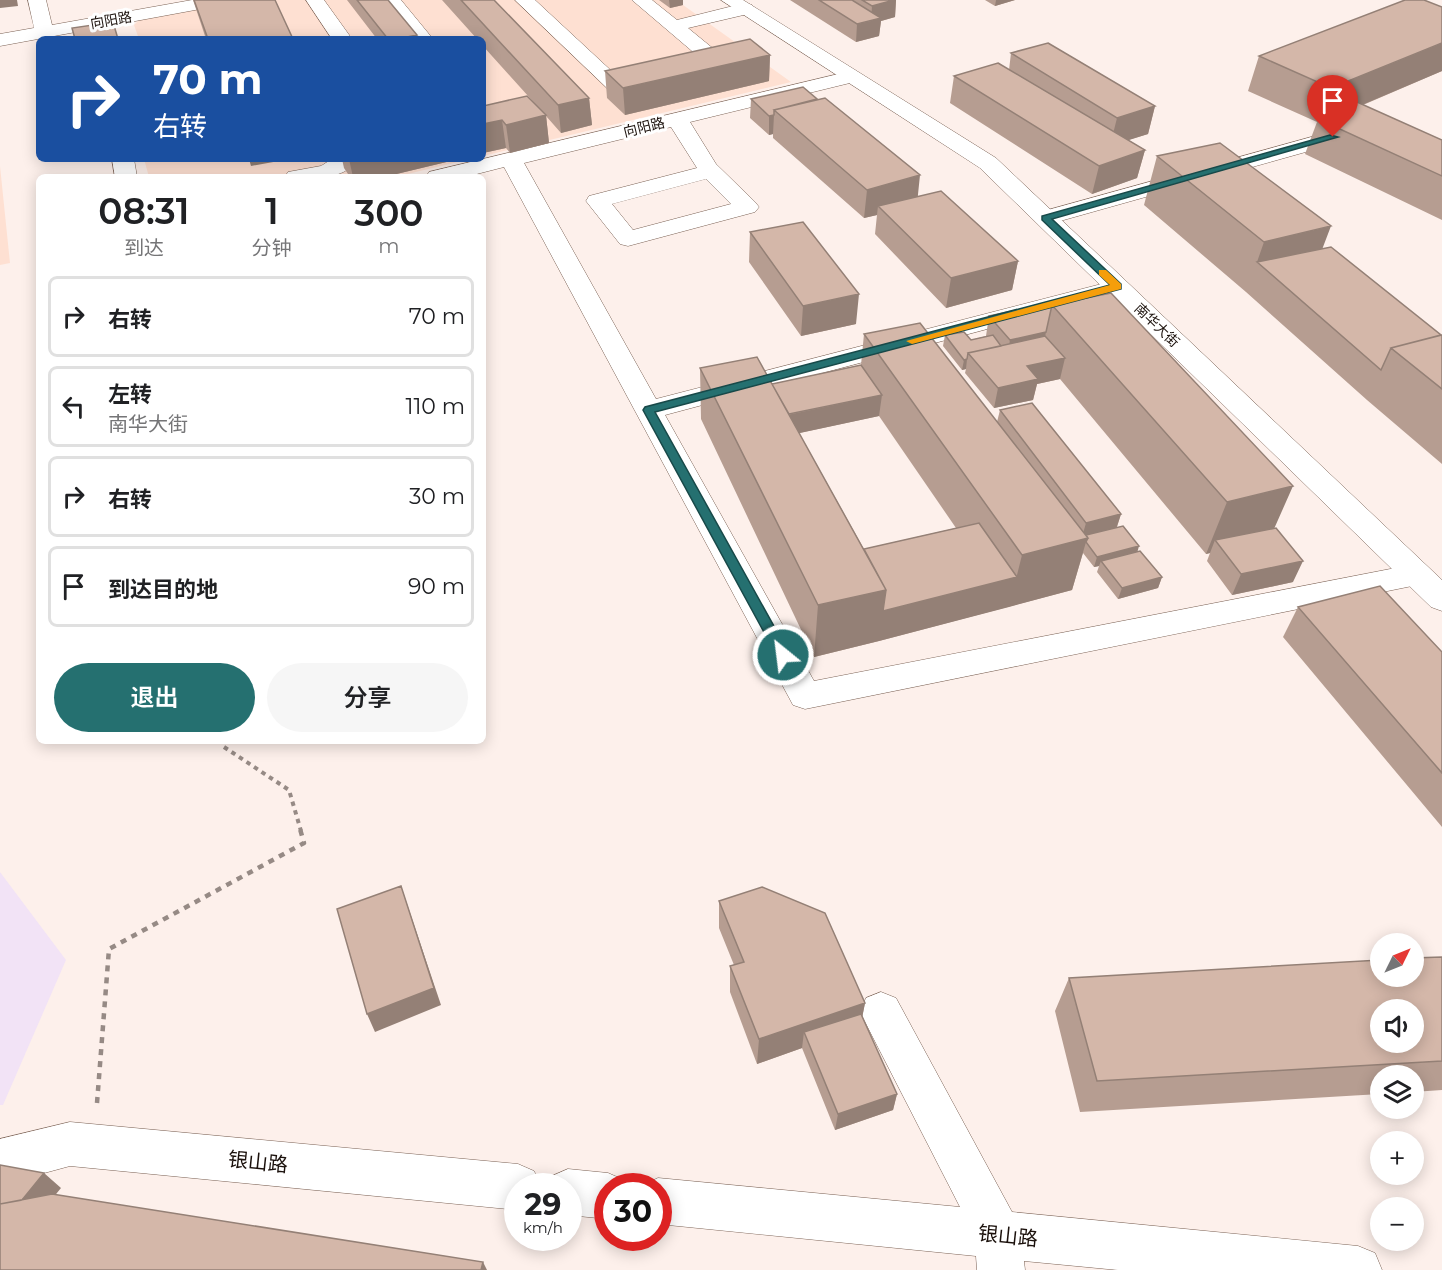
<!DOCTYPE html>
<html lang="zh">
<head>
<meta charset="utf-8">
<style>
  body { margin:0; font-family:Montserrat,"Noto Sans SC",sans-serif; background:#f6f6f6; color:#202124; height:100vh; display:flex; flex-direction:column; font-size:22px; white-space:nowrap }
  * { box-sizing:border-box; margin:0 }
  p { font-size:20px; color:#757577 }
  .icon { flex:none; width:33px; height:33px; fill:none; stroke:currentColor; stroke-width:2; stroke-linecap:round; stroke-linejoin:round }
  .map { position:relative; flex:1; overflow:hidden }
  .drawer { position:absolute; left:36px; top:174px; width:450px; height:570px; display:flex; flex-direction:column; background:#fff; border-radius:9px; box-shadow:0 3px 15px #0003 }
  .drawer>* { flex:none }
  .banner { position:absolute; left:36px; top:36px; width:450px; height:126px; border-radius:9px; box-shadow:0 3px 15px #0003; background:#1a4fa0; color:#fff; overflow:hidden }
  .needle { width:39px; rotate:47deg }
  .controls { position:absolute; left:1370px; top:933px; display:grid; gap:12px }
  .controls a { display:grid; place-items:center; width:54px; height:54px; border-radius:50%; background:#fff; box-shadow:0 3px 15px #0003; font-size:30px }
  .speed { position:absolute; left:504px; top:1173px; display:flex; gap:12px; font-size:30px; font-weight:700; text-align:center }
  .speed>* { display:grid; place-content:center; width:78px; height:78px; border-radius:50%; background:#fff; box-shadow:0 3px 15px #0003; line-height:1 }
  .speed small { font-size:15px; font-weight:400 }
  .speed .limit { border:9px solid #d22; background:#fff; color:#111 }
  .pin { position:absolute; display:grid; place-items:center; width:51px; height:51px; color:#fff; margin:-62px -26px; border-radius:50% 50% 50% 0; rotate:-45deg; box-shadow:0 0 6px #0007 }
  .pin .icon { rotate:45deg }
  .me { position:absolute; width:66px; margin:-33px; rotate:331deg; stroke-linejoin:round; filter:drop-shadow(0 0 4px #0008) }
  .turn { display:flex; align-items:center; gap:21px; height:126px; padding:0 18px; font-size:27px }
  .turn .icon { width:78px; height:78px; stroke-width:2.5 }
  .turn b { display:block; font-size:42px; line-height:51px }
  .eta { display:flex; justify-content:space-evenly; align-items:center; height:102px; text-align:center }
  .eta b { font-size:36px; font-weight:600; line-height:42px }
  .primary-button { display:flex; gap:12px; margin-top:auto; padding:12px 18px }
  .primary-button a { flex:1; height:69px; border-radius:36px; background:#257070; color:#fff; font-size:24px; font-weight:600; line-height:69px; text-align:center }
  .primary-button a+a { background:#f6f6f6; color:#202124 }
  ul { padding:0; list-style:none }
  li { display:flex; align-items:center; gap:18px; height:81px; margin:0 12px 9px; padding:0 6px; border:3px solid #e0e0e0; border-radius:9px }
  li div { flex:1 }
  li b { display:block; font-size:22px }
  li em { font-style:normal }
  .map>svg:first-child { display:block }
  .built { fill:#fee0d2 }
  .education { fill:#f2e3f6 }
  .lines { fill:none; stroke-linecap:round; stroke-linejoin:round }
  .minor-casing { stroke:#7b6255; stroke-width:1 }
  .major-casing { stroke:#7b6255; stroke-width:1 }
  .path-far1 { stroke:#968a85; stroke-width:4; stroke-dasharray:4.5 4.5; stroke-linecap:butt }
  .path { stroke:#968a85; stroke-width:4.5; stroke-dasharray:6 6; stroke-linecap:butt }
  .minor { fill:#fff; fill-rule:evenodd }
  .major { fill:#fff; fill-rule:evenodd }
  .wall { fill:#b69d91; fill-rule:evenodd }
  .shaded-wall { fill:#948076 }
  .building { fill:#d4b7a9; stroke:#948076; stroke-width:1.5; fill-rule:evenodd }
  .route { fill:#257070; stroke:#184949; stroke-width:1.5 }
  .slow { fill:#f59e0b }
  .labels { text-anchor:middle; stroke-width:6; stroke-linejoin:round; paint-order:stroke }
  .far-street-label { font-size:14px; fill:#1b110c; stroke:#fff }
  .near-street-label { font-size:20px; fill:#1b110c; stroke:#fff }
</style>
</head>
<body>
<div class="map">
<svg width="1442" height="1270" viewBox="0 0 1442 1270">
  <rect width="100%" height="100%" fill="#fdf0eb"/>
  <path class="built" d="M 243,0 L 676,0 L 791,82 L 483,156 L 483,39 L 139,39 L 134,25 L 141,18 Z
    M 144,159 L 470,159 L 395,177 L 149,177 Z
    M 0,166 L 10,263 L 0,265 Z"/>
  <path class="education" d="M 0,872 L 66,960 L 3,1105 L 0,1105 Z"/>
  <g class="lines">
    <defs>
      <path id="minor" d="M 28,0 L 46,0 L 52,25 L 192,0 L 231,0 L 228,4 L 222,5 L 0,46 L 0,34 L 34,28 Z
        M 306,0 L 324,0 L 352,39 L 332,39 Z
        M 382,0 L 401,0 L 433,39 L 413,39 Z
        M 515,0 L 535,0 L 618,77 L 699,57 L 632,0 L 652,0 L 677,20 L 745,3 L 752,5 L 754,9 L 752,13 L 688,28 L 721,55 L 724,59 L 721,63 L 614,90 L 607,88 Z
        M 851,71 L 858,73 L 861,77 L 858,81 L 690,122 L 716,164 L 755,202 L 759,207 L 755,212 L 628,246 L 620,244 L 586,201 L 589,196 L 697,168 L 671,127 L 524,163 L 656,399 L 1117,280 L 1126,282 L 1129,287 L 1126,292 L 665,415 L 814,681 L 1416,564 L 1427,567 L 1432,575 L 1427,583 L 805,709 L 793,705 L 504,167 L 465,177 L 426,177 L 429,172 ZM 706,179 L 731,204 L 633,230 L 612,204 Z
        M 1351,126 L 1359,127 L 1362,132 L 1359,137 L 1053,223 L 1045,225 L 1037,223 L 1033,218 L 1037,213 Z
        M 112,159 L 134,159 L 137,177 L 115,177 Z
        M 332,159 L 358,159 C 342,183 310,177 285,177 L 288,172 L 321,166 Z
        M 881,992 L 896,998 L 1012,1212 L 1358,1246 L 1375,1253 L 1382,1270 L 1118,1270 L 1024,1261 L 1025,1270 L 977,1270 L 976,1256 L 658,1224 L 658,1186 L 641,1186 L 658,1178 L 960,1207 L 860,1012 L 866,998 Z
        M 70,1122 L 518,1164 L 534,1171 L 541,1186 L 518,1186 L 518,1210 L 70,1166 L 0,1185 L 0,1139 Z
        M 568,1169 L 608,1173 L 624,1180 L 627,1186 L 608,1186 L 608,1219 L 568,1215 L 568,1186 L 547,1186 L 552,1176 Z"/>
      <path id="major" d="M 721,0 L 743,0 L 996,158 L 1442,580 L 1442,611 L 1431,607 L 980,168 Z"/>
    </defs>
    <use href="#minor" class="minor-casing"/>
    <use href="#major" class="major-casing"/>
    <path class="path-far1" d="M 224,747 L 289,790 L 301,831"/>
    <path class="path" d="M 97,1103 L 109,949 L 304,843 L 300,829"/>
    <use href="#minor" class="minor"/>
    <use href="#major" class="major"/>
  </g>
  <path class="wall" d="M 193,0 L 275,0 L 293,39 L 206,39 Z
    M 347,0 L 388,0 L 417,35 L 418,39 L 377,39 Z
    M 442,0 L 494,0 L 589,98 L 592,125 L 561,133 L 546,116 L 549,143 L 510,153 L 506,148 L 483,153 L 483,106 L 538,107 L 483,46 L 483,39 L 477,39 Z
    M 659,0 L 683,0 L 683,5 L 670,8 Z
    M 790,0 L 896,0 L 895,17 L 881,21 L 879,36 L 856,42 Z
    M 985,0 L 1015,0 L 995,6 Z
    M 1011,53 L 1155,106 L 1148,134 L 1128,140 L 1145,150 L 1137,178 L 1092,194 L 950,103 L 954,76 L 1009,70 Z
    M 770,55 L 769,81 L 625,115 L 607,98 L 605,71 Z
    M 1259,56 L 1442,71 L 1363,105 L 1442,140 L 1442,220 L 1305,154 L 1317,122 L 1248,91 Z
    M 803,87 L 918,196 L 1018,261 L 1012,290 L 946,308 L 875,234 L 877,215 L 864,218 L 773,138 L 773,134 L 769,135 L 750,118 L 751,99 Z
    M 1157,156 L 1322,249 L 1441,335 L 1442,335 L 1442,464 L 1367,400 L 1246,292 L 1144,205 Z
    M 342,159 L 459,159 L 384,177 L 350,177 L 344,168 Z
    M 750,232 L 856,324 L 801,336 L 749,262 Z
    M 1059,301 L 1274,528 L 1293,582 L 1232,595 L 1207,561 L 1210,553 L 1206,554 L 1060,379 L 1037,384 L 1033,400 L 994,408 L 965,373 L 966,369 L 962,370 L 943,346 L 945,335 L 971,340 L 986,336 L 989,316 Z
    M 864,334 L 997,422 L 1000,410 L 1121,514 L 1117,527 L 1138,552 L 1162,577 L 1158,588 L 1118,599 L 1097,572 L 1099,566 L 1094,567 L 1083,553 L 1072,590 L 879,641 L 814,657 L 701,419 L 700,368 L 772,384 L 861,365 ZM 879,416 L 956,528 L 864,549 L 799,433 Z
    M 1298,607 L 1442,652 L 1442,827 L 1283,637 Z
    M 719,901 L 865,1003 L 862,1018 L 897,1094 L 893,1110 L 835,1130 L 802,1048 L 757,1064 L 730,992 L 730,966 L 734,965 L 719,928 Z
    M 1442,957 L 1442,1090 L 1413,1092 L 1413,1076 L 1380,1076 L 1380,1094 L 1080,1112 L 1055,1011 L 1069,978 Z"/>
  <path class="shaded-wall" d="M 0,0 L 17,0 L 18,6 L 0,8 Z
    M 669,0 L 683,0 L 683,5 L 670,8 Z
    M 894,0 L 896,0 L 895,17 L 881,21 L 879,36 L 856,42 L 857,24 L 871,21 L 872,6 Z
    M 996,0 L 1015,0 L 995,6 Z
    M 417,35 L 418,39 L 397,39 Z
    M 1442,43 L 1442,71 L 1324,121 L 1320,120 L 1331,88 Z
    M 770,55 L 769,81 L 625,115 L 623,88 Z
    M 589,98 L 592,125 L 561,133 L 558,105 Z
    M 1155,106 L 1148,134 L 1110,146 L 1117,118 Z
    M 546,115 L 549,143 L 510,153 L 506,125 Z
    M 774,115 L 773,134 L 769,135 L 769,116 Z
    M 502,120 L 506,148 L 483,153 L 483,124 Z
    M 1145,150 L 1137,178 L 1092,194 L 1099,166 Z
    M 249,159 L 290,159 L 251,166 Z
    M 349,159 L 459,159 L 384,177 L 353,177 Z
    M 920,175 L 917,204 L 878,206 L 877,215 L 864,218 L 867,190 Z
    M 1331,226 L 1312,276 L 1257,262 L 1264,242 Z
    M 1018,261 L 1012,290 L 946,308 L 951,278 Z
    M 859,294 L 856,324 L 801,336 L 803,306 Z
    M 1046,332 L 1042,352 L 1006,360 L 1010,340 Z
    M 1065,358 L 1060,379 L 1037,384 L 1033,400 L 994,408 L 998,388 L 1027,366 Z
    M 967,359 L 966,369 L 962,370 L 964,360 Z
    M 882,395 L 879,416 L 772,439 L 773,418 Z
    M 1293,486 L 1270,538 L 1215,540 L 1210,553 L 1206,554 L 1227,502 Z
    M 1121,514 L 1114,535 L 1086,542 L 1072,590 L 1009,607 L 1022,555 L 1082,537 L 1086,523 Z
    M 1139,546 L 1136,557 L 1101,561 L 1099,566 L 1094,567 L 1097,557 Z
    M 1303,561 L 1293,582 L 1232,595 L 1241,574 Z
    M 1017,577 L 1009,607 L 879,641 L 883,611 Z
    M 1162,577 L 1158,588 L 1118,599 L 1122,588 Z
    M 886,590 L 879,641 L 814,657 L 818,605 Z
    M 401,886 L 441,1005 L 375,1032 L 367,1014 Z
    M 865,1003 L 860,1028 L 804,1032 L 802,1048 L 757,1064 L 759,1039 Z
    M 897,1094 L 893,1110 L 835,1130 L 838,1114 Z
    M 44,1173 L 61,1188 L 0,1263 L 0,1227 Z
    M 483,1262 L 487,1270 L 481,1270 Z"/>
  <path class="building" d="M 194,0 L 275,0 L 293,39 L 208,39 Z
    M 357,0 L 388,0 L 417,35 L 397,39 L 388,39 Z
    M 461,0 L 494,0 L 589,98 L 558,105 Z
    M 819,0 L 852,0 L 881,18 L 857,24 Z
    M 862,0 L 894,0 L 872,6 Z
    M 1405,0 L 1424,0 L 1442,7 L 1442,43 L 1331,88 L 1259,56 Z
    M 113,22 L 118,39 L 75,39 L 72,28 Z
    M 750,39 L 770,55 L 623,88 L 605,71 Z
    M 1048,43 L 1155,106 L 1117,118 L 1011,53 Z
    M 998,63 L 1145,150 L 1099,166 L 954,76 Z
    M 803,87 L 817,99 L 774,110 L 774,115 L 769,116 L 751,99 Z
    M 527,96 L 546,115 L 506,125 L 502,120 L 483,124 L 483,106 Z
    M 825,98 L 920,175 L 867,190 L 774,110 Z
    M 1357,102 L 1442,140 L 1442,176 L 1318,119 Z
    M 1220,143 L 1331,226 L 1264,242 L 1157,156 Z
    M 941,191 L 1018,261 L 951,278 L 878,206 Z
    M 803,222 L 859,294 L 803,306 L 750,232 Z
    M 1331,247 L 1441,335 L 1391,348 L 1381,370 L 1257,262 Z
    M 1111,293 L 1293,486 L 1227,502 L 1052,305 Z
    M 1059,301 L 1062,303 L 1052,305 L 1046,332 L 1010,340 L 989,316 Z
    M 920,323 L 1088,538 L 1022,555 L 864,334 Z
    M 964,332 L 971,340 L 993,335 L 1001,346 L 968,353 L 967,359 L 964,360 L 945,335 Z
    M 1442,335 L 1442,389 L 1391,348 Z
    M 1045,336 L 1065,358 L 1027,366 L 1038,379 L 998,388 L 968,353 Z
    M 757,357 L 886,590 L 818,605 L 700,368 Z
    M 861,365 L 882,395 L 789,414 L 772,384 Z
    M 1032,403 L 1121,514 L 1086,523 L 1000,410 Z
    M 979,523 L 1017,577 L 883,611 L 886,590 L 864,549 Z
    M 1123,526 L 1139,546 L 1097,557 L 1086,542 L 1088,538 L 1086,535 Z
    M 1276,528 L 1303,561 L 1241,574 L 1215,540 Z
    M 1140,551 L 1162,577 L 1122,588 L 1101,561 Z
    M 1380,586 L 1442,652 L 1442,773 L 1298,607 Z
    M 401,886 L 434,988 L 367,1014 L 337,909 Z
    M 762,887 L 825,913 L 865,1003 L 759,1039 L 730,966 L 744,962 L 719,901 Z
    M 1442,957 L 1442,1061 L 1097,1081 L 1069,978 L 1380,960 L 1380,976 L 1413,976 L 1413,958 ZM 1380,1010 L 1413,1010 L 1413,1042 L 1380,1042 Z
    M 861,1014 L 897,1094 L 838,1114 L 804,1032 Z
    M 0,1165 L 44,1173 L 22,1200 L 0,1204 Z
    M 52,1194 L 483,1262 L 481,1270 L 0,1270 L 0,1204 Z"/>
  <path class="route" d="M 1330,135 L 1338,137 L 1052,219 L 1121,284 L 1121,289 L 655,412 L 790,655 L 788,658 L 778,658 L 643,410 L 645,407 L 1110,285 L 1042,220 L 1042,216 Z"/>
  <path class="slow" d="M 1099,270 L 1106,270 L 1121,284 L 1121,289 L 912,344 L 906,341 L 1110,285 L 1099,275 Z"/>
  <g class="labels">
    <g class="far-street-label">
      <text transform="translate(111 20) rotate(-10)" y="5">向阳路</text>
      <text transform="translate(644 127) rotate(-14)" y="5">向阳路</text>
      <text transform="translate(1157 325) rotate(44)" y="5">南华大街</text>
    </g>
    <g class="near-street-label">
      <text transform="translate(258 1162) rotate(6)" y="7">银山路</text>
      <text transform="translate(1008 1236) rotate(6)" y="7">银山路</text>
    </g>
  </g>
</svg>
<div class="controls">
<a><svg class="needle" viewBox="-14 -14 28 28"><path d="M0-13l5 13h-10z" fill="#e53935"/><path d="M0 13l5-13h-10z" fill="#757577"/></svg></a>
<a><svg class="icon" aria-label="sound" viewBox="0 0 24 24"><path d="M4 9h4l5-4v14l-5-4H4zM17 9q2 3 0 6"/></svg></a>
<a><svg class="icon" aria-label="layers" viewBox="0 0 24 24"><path d="M12 4l9 5-9 5-9-5zM3 14l9 5 9-5"/></svg></a>
<a>+</a>
<a>−</a>
</div>
<div class="speed"><div>29<small>km/h</small></div><div class="limit">30</div></div>
<div class="pin" style="left:1333px;top:137px;background:#d93025"><svg class="icon" aria-label="arrive" viewBox="0 0 24 24"><path d="M6 21V4h12l-3 4 3 4H6"/></svg></div>
<svg class="me" style="left:783px;top:655px" viewBox="-20 -20 40 40"><circle r="17" fill="#257070" stroke="#fff" stroke-width="3"/><path d="M0-11L8 9 0 5-8 9z" fill="#fff"/></svg>
<div class="banner">
<div class="turn"><svg class="icon" aria-label="right" viewBox="0 0 24 24"><path d="M7 20v-9h11M14 6l5 5-5 5"/></svg><div><b>70 m</b>右转</div></div>
</div>
<section class="drawer">
<div class="eta">
<div><b>08:31</b><p>到达</p></div>
<div><b>1</b><p>分钟</p></div>
<div><b>300</b><p>m</p></div>
</div>
<ul>
<li><svg class="icon" aria-label="right" viewBox="0 0 24 24"><path d="M7 20v-9h11M14 6l5 5-5 5"/></svg><div><b>右转</b></div><em>70 m</em></li>
<li><svg class="icon" aria-label="left" viewBox="0 0 24 24"><path d="M17 20v-9H6M10 6l-5 5 5 5"/></svg><div><b>左转</b><p>南华大街</p></div><em>110 m</em></li>
<li><svg class="icon" aria-label="right" viewBox="0 0 24 24"><path d="M7 20v-9h11M14 6l5 5-5 5"/></svg><div><b>右转</b></div><em>30 m</em></li>
<li><svg class="icon" aria-label="arrive" viewBox="0 0 24 24"><path d="M6 21V4h12l-3 4 3 4H6"/></svg><div><b>到达目的地</b></div><em>90 m</em></li>
</ul>
<div class="primary-button"><a>退出</a><a>分享</a></div>
</section>
</div>
</body>
</html>
